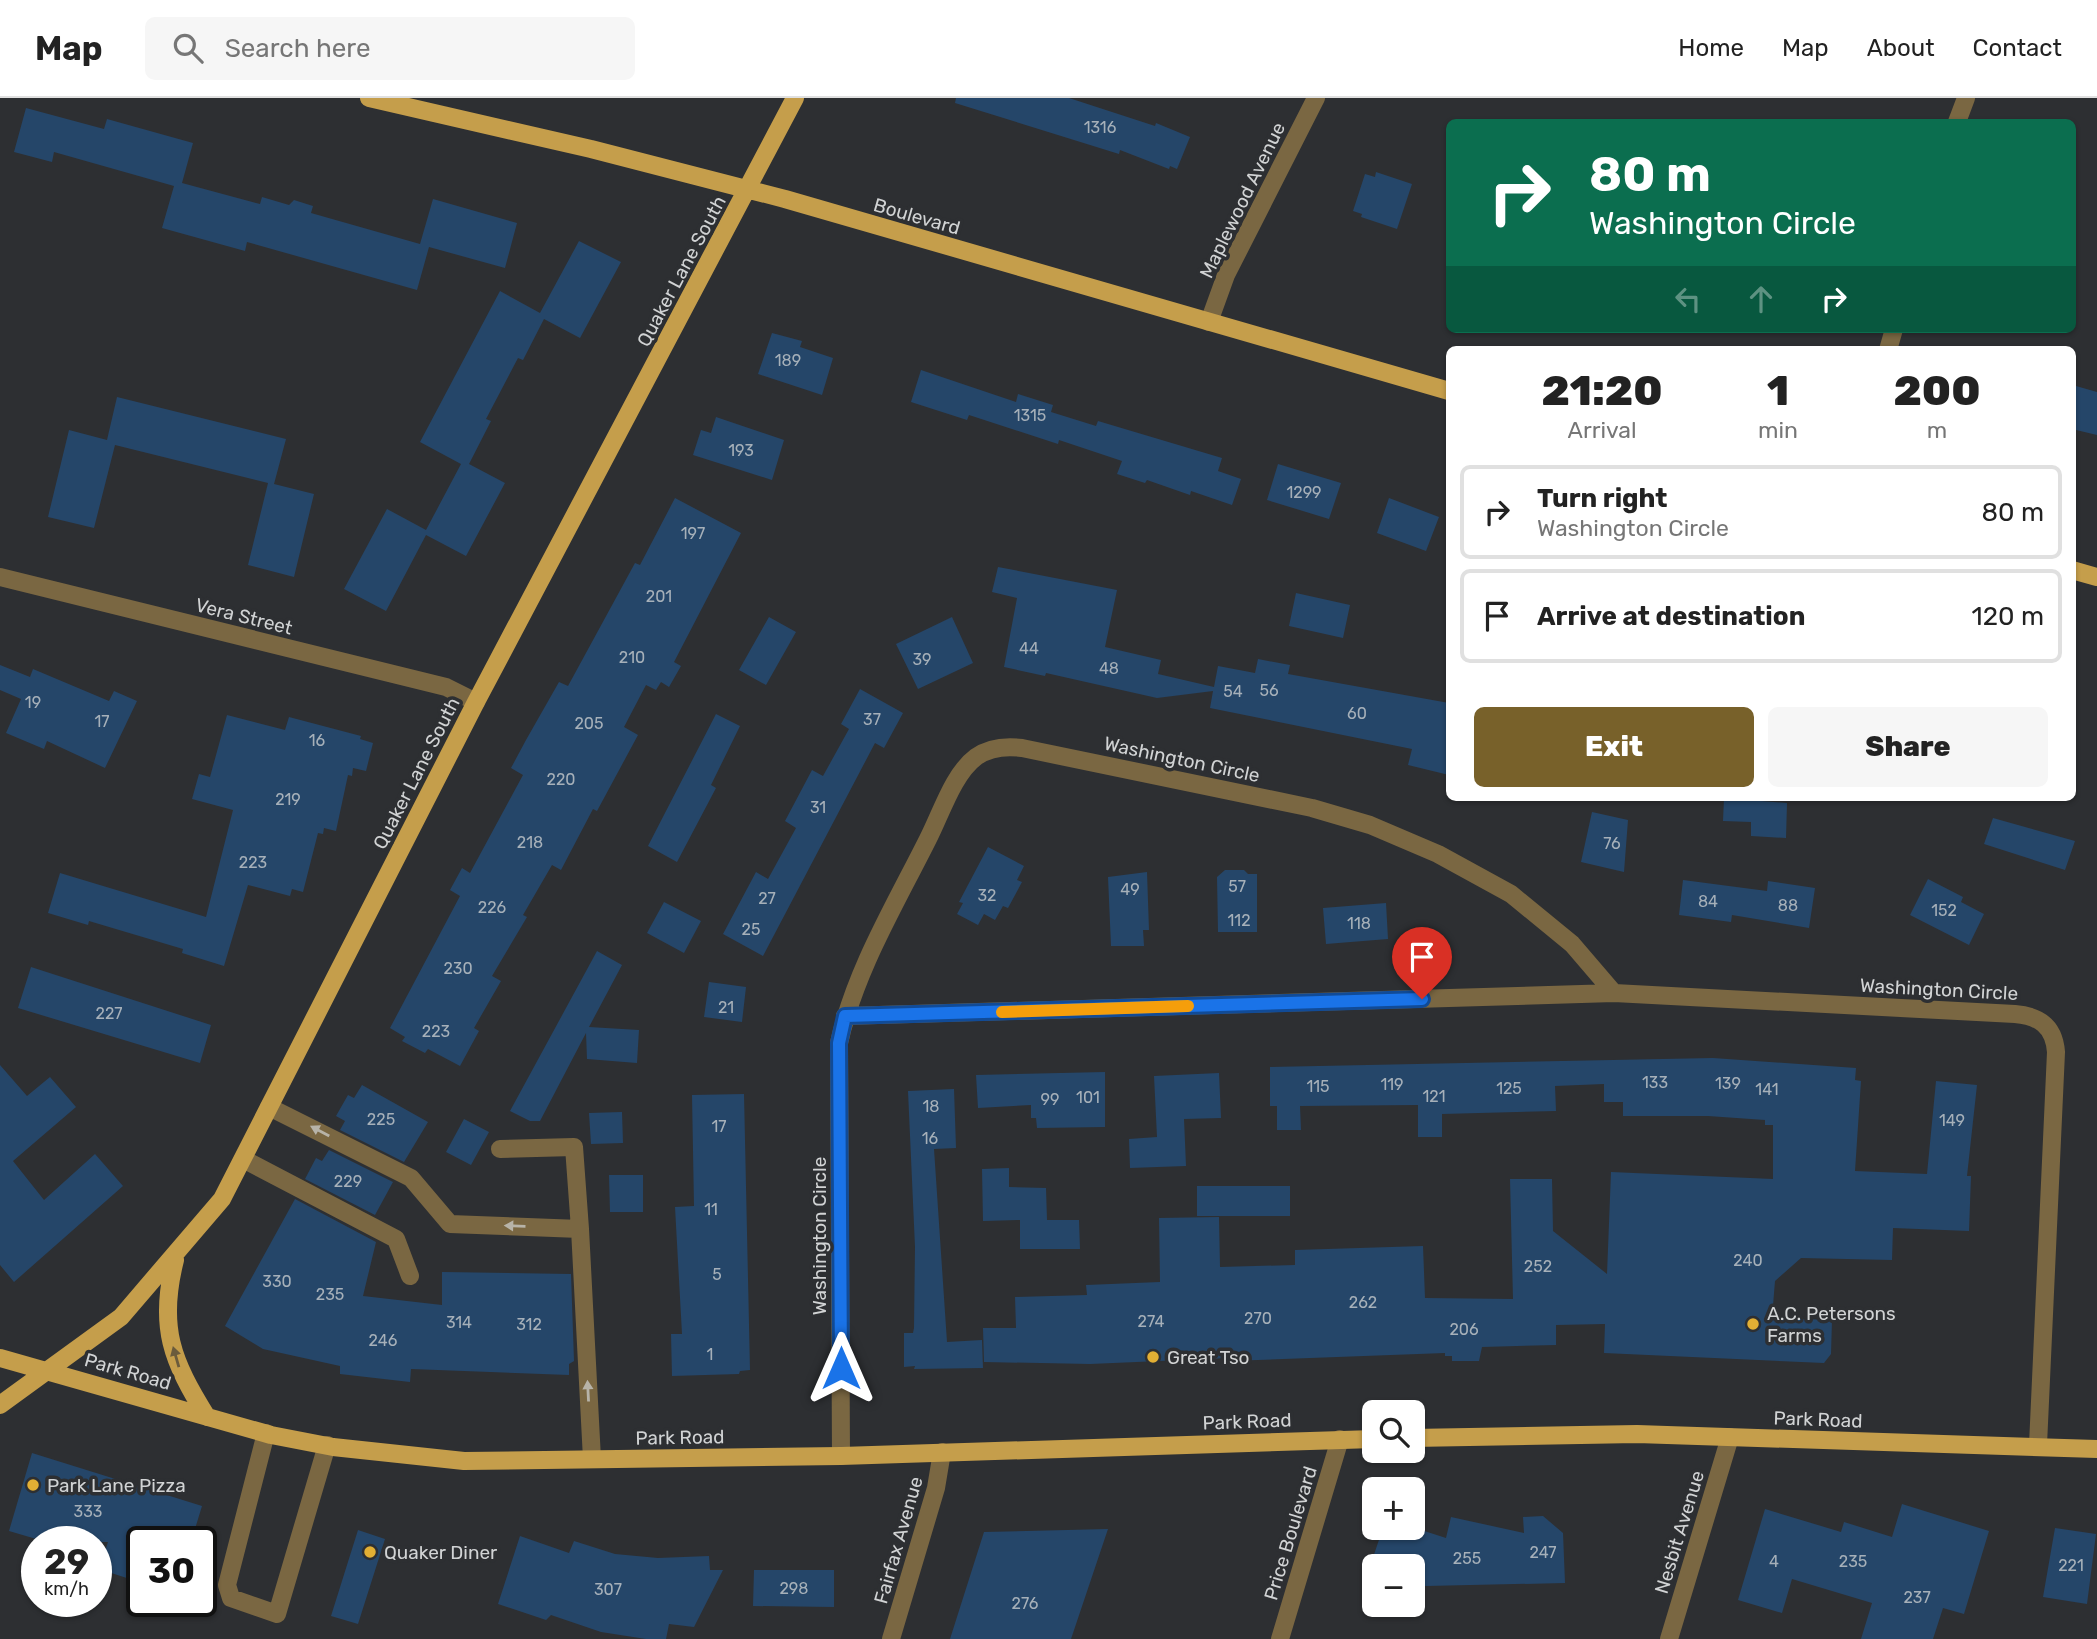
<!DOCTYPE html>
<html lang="en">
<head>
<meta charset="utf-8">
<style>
  body { margin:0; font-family:Rubik,sans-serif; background:#f6f6f6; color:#222; height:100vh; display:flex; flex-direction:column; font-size:26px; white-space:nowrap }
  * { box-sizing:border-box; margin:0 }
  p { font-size:23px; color:#767676 }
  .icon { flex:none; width:38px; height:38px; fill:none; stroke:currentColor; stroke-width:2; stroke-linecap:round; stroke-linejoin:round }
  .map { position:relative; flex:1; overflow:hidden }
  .details { position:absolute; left:1446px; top:248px; width:630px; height:455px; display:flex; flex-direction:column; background:#fff; border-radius:10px; box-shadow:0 2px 5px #0004 }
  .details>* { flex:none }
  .hud { position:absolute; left:1446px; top:21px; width:630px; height:214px; border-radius:10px; box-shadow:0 2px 5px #0004; background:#0b6e4f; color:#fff; overflow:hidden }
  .fabs { position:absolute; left:1362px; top:1302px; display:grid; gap:14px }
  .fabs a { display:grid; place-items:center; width:63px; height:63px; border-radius:10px; background:#fff; box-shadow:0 2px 5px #0004; font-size:35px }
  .speed { position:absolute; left:21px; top:1428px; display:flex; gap:14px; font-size:35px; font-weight:700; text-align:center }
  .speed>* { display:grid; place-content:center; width:91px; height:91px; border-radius:50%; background:#fff; box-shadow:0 2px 5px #0004; line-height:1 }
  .speed small { font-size:18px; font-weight:400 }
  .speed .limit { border:4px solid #111; border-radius:10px; background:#fff; color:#111 }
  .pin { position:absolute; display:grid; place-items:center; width:60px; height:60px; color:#fff; margin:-72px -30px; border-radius:50% 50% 50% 0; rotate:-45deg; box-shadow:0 0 7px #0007 }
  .pin .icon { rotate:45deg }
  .me { position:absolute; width:77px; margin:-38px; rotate:0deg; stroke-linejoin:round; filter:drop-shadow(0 0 5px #0008) }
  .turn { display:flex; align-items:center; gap:24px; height:147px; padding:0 28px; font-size:32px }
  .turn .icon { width:91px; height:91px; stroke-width:2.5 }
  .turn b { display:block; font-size:49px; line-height:60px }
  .lanes { display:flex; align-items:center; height:66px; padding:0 28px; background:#0003; justify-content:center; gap:35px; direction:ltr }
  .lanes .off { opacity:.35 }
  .eta { display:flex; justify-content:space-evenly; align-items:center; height:119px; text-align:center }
  .eta b { font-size:42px; font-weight:800; line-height:49px }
  .action { display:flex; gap:14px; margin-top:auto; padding:14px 28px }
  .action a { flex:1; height:80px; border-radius:10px; background:#78612a; color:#fff; font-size:28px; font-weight:800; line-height:80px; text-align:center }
  .action a+a { background:#f6f6f6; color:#222 }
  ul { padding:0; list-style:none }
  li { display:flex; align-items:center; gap:21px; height:94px; margin:0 14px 10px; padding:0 14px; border:4px solid #e0e0e0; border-radius:10px }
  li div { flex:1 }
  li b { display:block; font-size:26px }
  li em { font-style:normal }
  header { display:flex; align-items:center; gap:42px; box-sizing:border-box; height:98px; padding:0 35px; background:#fff; border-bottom:2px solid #e0e0e0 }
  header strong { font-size:33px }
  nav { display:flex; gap:38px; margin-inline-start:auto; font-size:24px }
  .search { width:490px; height:63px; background:#f6f6f6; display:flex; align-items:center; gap:18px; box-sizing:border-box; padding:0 24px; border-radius:10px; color:#767676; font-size:26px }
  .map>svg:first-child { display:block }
  .building { fill:#254669 }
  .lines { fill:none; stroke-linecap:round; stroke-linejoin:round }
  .minor { stroke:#7a6742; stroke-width:18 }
  .major { stroke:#c59e4b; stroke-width:18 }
  .oneway { fill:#b7b3a8 }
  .oneway2 { fill:#6a5b3c }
  .route-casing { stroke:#114b97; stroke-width:18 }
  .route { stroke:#1a73e8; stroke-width:12 }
  .slow { stroke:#f59e0b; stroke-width:12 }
  .poi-dot { fill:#e2af34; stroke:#2d2f32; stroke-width:2.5 }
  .labels { text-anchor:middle; stroke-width:7; stroke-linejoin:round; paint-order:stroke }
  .number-label { font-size:16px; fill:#a6b0b9 }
  .street-label { font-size:19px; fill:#d1d3d4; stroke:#2d2f32 }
  .poi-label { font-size:19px; fill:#d1d3d4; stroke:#2d2f32; text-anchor:start }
</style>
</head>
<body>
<header>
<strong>Map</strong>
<div class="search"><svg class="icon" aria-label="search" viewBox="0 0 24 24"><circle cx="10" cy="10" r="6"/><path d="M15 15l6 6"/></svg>Search here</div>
<nav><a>Home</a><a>Map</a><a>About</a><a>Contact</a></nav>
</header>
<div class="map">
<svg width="2097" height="1541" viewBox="0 0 2097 1541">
  <rect width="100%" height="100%" fill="#2d2f32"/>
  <path class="building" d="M 956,0 L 1069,0 L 1155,28 L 1156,25 L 1190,39 L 1177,71 L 1170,68 L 1169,71 L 1120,52 L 1119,56 L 955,5 Z
    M 26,10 L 104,31 L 107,21 L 193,45 L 182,85 L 260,106 L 262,99 L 289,107 L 294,102 L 313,108 L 311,115 L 420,146 L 433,101 L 517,125 L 505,170 L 429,149 L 417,192 L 247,144 L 245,153 L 162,130 L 174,88 L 54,54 L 52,64 L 14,54 Z
    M 1376,74 L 1412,86 L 1397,131 L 1361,119 L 1362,116 L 1353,113 L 1365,76 L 1375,79 Z
    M 579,143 L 621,164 L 580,240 L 544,221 L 523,262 L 518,260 L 486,321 L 491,323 L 469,366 L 505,385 L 466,458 L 426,437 L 386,513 L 344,491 L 387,411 L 426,432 L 461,366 L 420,344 L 500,193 L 540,215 Z
    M 772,235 L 802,243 L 800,249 L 833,260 L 822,297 L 758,276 Z
    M 921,272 L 1016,304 L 1018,296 L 1053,307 L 1051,314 L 1096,328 L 1098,323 L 1222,360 L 1218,373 L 1241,381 L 1232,407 L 1191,393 L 1190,397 L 1147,382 L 1145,385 L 1117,376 L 1122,363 L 1059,342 L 1058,346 L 969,317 L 967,322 L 911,304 Z
    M 2076,288 L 2097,294 L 2097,337 L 2072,331 L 2072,302 Z
    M 117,299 L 286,341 L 274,386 L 314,396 L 294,479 L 248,467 L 268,385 L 115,347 L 94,430 L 48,419 L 69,332 L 107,342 Z
    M 716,319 L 784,342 L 772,382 L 693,357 L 701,332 L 711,335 Z
    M 1278,366 L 1341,385 L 1329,421 L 1267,402 Z
    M 675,400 L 741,435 L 674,564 L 681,568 L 669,589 L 661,584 L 656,592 L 646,587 L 624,629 L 638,637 L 597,713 L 593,711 L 561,772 L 552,767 L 523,817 L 527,819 L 492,878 L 501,883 L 474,930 L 479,933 L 460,968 L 428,951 L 425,955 L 402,943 L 405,939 L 390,930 L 460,798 L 450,792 L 462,770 L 470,775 L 523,677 L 511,670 L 526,642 L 559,584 L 568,588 L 635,465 L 640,467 Z
    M 1389,400 L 1439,419 L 1426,453 L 1377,435 Z
    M 998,469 L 1117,492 L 1105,549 L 1161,562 L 1158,576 L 1214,589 L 1218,568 L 1255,575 L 1258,561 L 1290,567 L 1288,576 L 1449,605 L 1449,677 L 1408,667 L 1412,651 L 1210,610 L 1213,593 L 1157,600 L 1046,575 L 1045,578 L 1004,569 L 1017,500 L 992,494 Z
    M 1296,495 L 1350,507 L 1343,540 L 1289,528 Z
    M 769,519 L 796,534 L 766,587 L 739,572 Z
    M 952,519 L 973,565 L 918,591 L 896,546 Z
    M 0,567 L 30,579 L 33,571 L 109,603 L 114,593 L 137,603 L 105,670 L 47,643 L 44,651 L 6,635 L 21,601 L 0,592 Z
    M 860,591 L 903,615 L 884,650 L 875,645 L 763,858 L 723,836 L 756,774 L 768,781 L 796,730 L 785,723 L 812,672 L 823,678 L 849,631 L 841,626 Z
    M 716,616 L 740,628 L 711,687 L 716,690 L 677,764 L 648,748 Z
    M 227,617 L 285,632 L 289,619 L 361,638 L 360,641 L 373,645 L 366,673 L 353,670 L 352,678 L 348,677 L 336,733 L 324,730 L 323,736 L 318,735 L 303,794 L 292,791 L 290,798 L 248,787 L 224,868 L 182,855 L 183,851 L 89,823 L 88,827 L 48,815 L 60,775 L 206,819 L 233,712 L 192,701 L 199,676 L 210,679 Z
    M 1724,700 L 1787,705 L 1786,740 L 1751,738 L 1751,724 L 1723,723 Z
    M 1592,714 L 1628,722 L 1624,774 L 1581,764 Z
    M 1993,720 L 2075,743 L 2065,772 L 1984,746 Z
    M 988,749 L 1024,768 L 1017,782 L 1022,784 L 1008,810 L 1003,808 L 995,822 L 984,816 L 978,827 L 957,816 L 963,805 L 959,804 Z
    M 1225,772 L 1244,772 L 1248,776 L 1257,776 L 1257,834 L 1218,834 L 1217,779 Z
    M 1147,774 L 1149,832 L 1143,832 L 1144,848 L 1111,848 L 1108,779 Z
    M 1928,781 L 1963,799 L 1961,804 L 1984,816 L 1969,847 L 1910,817 Z
    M 1683,782 L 1767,793 L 1768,783 L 1815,790 L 1809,830 L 1732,817 L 1731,824 L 1679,817 Z
    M 664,804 L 701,823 L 684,855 L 647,835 Z
    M 1386,805 L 1388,841 L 1326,846 L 1323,810 Z
    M 597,853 L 622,867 L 589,929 L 639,932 L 637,965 L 587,961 L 586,935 L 540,1023 L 530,1023 L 510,1013 Z
    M 31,869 L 211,927 L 200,965 L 18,910 Z
    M 709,884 L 746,889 L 742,924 L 704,919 Z
    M 1713,960 L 1856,970 L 1855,982 L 1861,983 L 1855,1073 L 1927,1076 L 1936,983 L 1977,987 L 1967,1078 L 1971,1078 L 1969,1133 L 1893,1130 L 1892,1162 L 1801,1160 L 1775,1183 L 1772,1220 L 1832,1222 L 1831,1256 L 1824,1265 L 1604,1255 L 1605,1226 L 1556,1227 L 1556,1247 L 1482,1249 L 1479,1263 L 1452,1263 L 1452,1258 L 1445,1258 L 1445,1255 L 1229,1263 L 1229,1260 L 1090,1266 L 984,1264 L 983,1230 L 1016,1230 L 1015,1199 L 1087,1197 L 1086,1187 L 1160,1184 L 1159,1120 L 1219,1119 L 1220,1169 L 1295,1167 L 1295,1152 L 1423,1148 L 1425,1200 L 1513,1201 L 1510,1081 L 1552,1081 L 1553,1133 L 1607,1176 L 1611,1074 L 1773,1081 L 1773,1027 L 1765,1027 L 1765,1022 L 1708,1018 L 1623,1018 L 1623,1004 L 1604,1004 L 1604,986 L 1555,988 L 1556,1013 L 1442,1016 L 1442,1039 L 1418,1039 L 1418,1007 L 1300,1008 L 1301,1032 L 1277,1032 L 1277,1008 L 1270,1008 L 1270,969 Z
    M 0,967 L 27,998 L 50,979 L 76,1009 L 13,1063 L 44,1102 L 95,1056 L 123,1088 L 14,1184 L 0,1167 Z
    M 1105,974 L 1105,1029 L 1037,1030 L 1036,1020 L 1031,1020 L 1031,1007 L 978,1010 L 976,977 Z
    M 1219,975 L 1221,1020 L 1184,1021 L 1186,1068 L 1130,1070 L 1129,1041 L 1157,1039 L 1154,978 Z
    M 362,987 L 428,1024 L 404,1064 L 340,1032 L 345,1023 L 336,1018 L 348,997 L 354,1000 Z
    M 954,991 L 956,1050 L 934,1051 L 947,1244 L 982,1242 L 983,1270 L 914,1271 L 915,1268 L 904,1269 L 904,1235 L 913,1235 L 914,1230 L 915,1149 L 908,993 Z
    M 744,996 L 750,1272 L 740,1273 L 739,1276 L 672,1278 L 671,1236 L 682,1236 L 675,1109 L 694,1108 L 692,997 Z
    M 622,1014 L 623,1045 L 591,1046 L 589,1015 Z
    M 464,1021 L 489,1034 L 471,1067 L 446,1054 Z
    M 329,1052 L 393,1084 L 375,1117 L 305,1081 L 316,1060 L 322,1063 Z
    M 1009,1070 L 1009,1089 L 1046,1090 L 1047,1122 L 1079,1122 L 1080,1151 L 1020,1151 L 1020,1122 L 983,1123 L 982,1071 Z
    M 609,1077 L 643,1077 L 643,1114 L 610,1114 Z
    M 1197,1088 L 1290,1088 L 1290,1118 L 1197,1118 Z
    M 295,1101 L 376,1144 L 363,1198 L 442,1207 L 442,1174 L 571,1176 L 574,1263 L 569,1266 L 569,1277 L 411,1271 L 410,1284 L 340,1276 L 340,1268 L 263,1251 L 225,1228 Z
    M 32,1355 L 202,1408 L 191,1444 L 142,1444 L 142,1485 L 99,1471 L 108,1444 L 73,1444 L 46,1434 L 43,1443 L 9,1433 Z
    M 1902,1406 L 1989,1433 L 1964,1516 L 1943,1510 L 1933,1541 L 1861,1541 L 1872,1505 L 1792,1481 L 1782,1515 L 1738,1502 L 1765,1411 L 1841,1434 L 1844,1424 L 1892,1439 Z
    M 1543,1418 L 1563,1435 L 1565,1485 L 1426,1488 L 1412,1486 L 1412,1468 L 1374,1468 L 1374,1488 L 1363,1489 L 1383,1430 L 1412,1429 L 1446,1440 L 1451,1419 L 1524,1435 L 1523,1419 Z
    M 2055,1430 L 2096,1436 L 2087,1506 L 2043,1499 Z
    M 1108,1431 L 1071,1541 L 950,1541 L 984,1434 Z
    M 358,1432 L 385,1441 L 358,1526 L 331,1518 Z
    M 520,1438 L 569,1455 L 574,1443 L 615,1456 L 658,1460 L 709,1458 L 710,1472 L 723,1472 L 694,1529 L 669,1526 L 666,1541 L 646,1541 L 601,1534 L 551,1517 L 546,1522 L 498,1506 Z
    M 754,1472 L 834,1472 L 834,1509 L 753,1508 Z"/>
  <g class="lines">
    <path class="minor" d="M 1957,24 L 1966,0
      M 1209,224 L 1226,177 L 1316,0
      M 1888,252 L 1894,231
      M 0,479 L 446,589 L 476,604
      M 845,918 L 1614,895 L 2015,916 C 2039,918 2054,928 2056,954 L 2038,1347
      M 269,1009 L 411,1080 L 450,1126 L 580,1131 L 592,1361
      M 500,1051 L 574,1049 L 580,1131
      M 243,1061 L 396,1141 L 410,1178
      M 266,1335 L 227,1487 L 231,1500 L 277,1516 L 327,1347
      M 841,1358 L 839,945 C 855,873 895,807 928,741 C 941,716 953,676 976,659 C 990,649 1006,648 1022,650 L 1312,710 L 1370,727 L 1438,756 L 1511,796 L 1572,846 L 1614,895
      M 891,1541 L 936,1390 L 942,1354
      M 1280,1541 L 1340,1341
      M 1669,1541 L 1730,1339"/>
    <path class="major" d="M 369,0 L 591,51 L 785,101 L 1449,293
      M 2072,472 L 2097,479
      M 175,1162 C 158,1229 172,1263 207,1319
      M 0,1260 L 271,1337 L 333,1349 L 464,1363 L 841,1358 L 1374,1341
      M 0,1307 L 121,1219 L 222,1101 L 476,604 L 795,0
      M 1412,1340 L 1637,1336 L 2097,1351"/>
  </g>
  <defs><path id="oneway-solid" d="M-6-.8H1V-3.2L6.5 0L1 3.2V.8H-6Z" transform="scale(1.75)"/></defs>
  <g class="oneway">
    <use href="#oneway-solid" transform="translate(320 1033) rotate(-152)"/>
    <use href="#oneway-solid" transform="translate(515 1128) rotate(-178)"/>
    <use href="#oneway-solid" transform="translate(588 1293) rotate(-93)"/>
  </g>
  <use class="oneway2" href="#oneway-solid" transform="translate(176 1259) rotate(-106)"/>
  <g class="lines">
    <defs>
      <path id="route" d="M 841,1270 L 839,945 L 845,918 L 1422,901"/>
    </defs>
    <use href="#route" class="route-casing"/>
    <use href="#route" class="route"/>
    <path class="slow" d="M 1002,914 L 1188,908"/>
  </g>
  <g class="poi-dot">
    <circle cx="1753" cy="1226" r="7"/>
    <circle cx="1153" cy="1259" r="7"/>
    <circle cx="33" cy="1387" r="7"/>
    <circle cx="370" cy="1454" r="7"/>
  </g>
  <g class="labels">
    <g class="number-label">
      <text x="1100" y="35">1316</text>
      <text x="788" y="268">189</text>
      <text x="1030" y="323">1315</text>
      <text x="741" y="358">193</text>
      <text x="1304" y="400">1299</text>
      <text x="693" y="441">197</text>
      <text x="659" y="504">201</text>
      <text x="1029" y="556">44</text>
      <text x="632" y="565">210</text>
      <text x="922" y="567">39</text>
      <text x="1109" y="576">48</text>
      <text x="1269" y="598">56</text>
      <text x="1233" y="599">54</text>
      <text x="33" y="610">19</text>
      <text x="1357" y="621">60</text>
      <text x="872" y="627">37</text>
      <text x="102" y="629">17</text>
      <text x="589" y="631">205</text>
      <text x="317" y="648">16</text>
      <text x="561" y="687">220</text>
      <text x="288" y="707">219</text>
      <text x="818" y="715">31</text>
      <text x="530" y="750">218</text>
      <text x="1612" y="751">76</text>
      <text x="253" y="770">223</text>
      <text x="1237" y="794">57</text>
      <text x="1130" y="797">49</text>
      <text x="987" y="803">32</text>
      <text x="767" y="806">27</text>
      <text x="1708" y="809">84</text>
      <text x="1788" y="813">88</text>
      <text x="492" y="815">226</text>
      <text x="1944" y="818">152</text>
      <text x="1239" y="828">112</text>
      <text x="1359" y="831">118</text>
      <text x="751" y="837">25</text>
      <text x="458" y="876">230</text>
      <text x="726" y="915">21</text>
      <text x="109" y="921">227</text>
      <text x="436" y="939">223</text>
      <text x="1655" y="990">133</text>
      <text x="1728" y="991">139</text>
      <text x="1392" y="992">119</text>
      <text x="1318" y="994">115</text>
      <text x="1509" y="996">125</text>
      <text x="1767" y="997">141</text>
      <text x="1434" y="1004">121</text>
      <text x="1088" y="1005">101</text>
      <text x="1050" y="1007">99</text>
      <text x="931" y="1014">18</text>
      <text x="381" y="1027">225</text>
      <text x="1952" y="1028">149</text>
      <text x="719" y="1034">17</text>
      <text x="930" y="1046">16</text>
      <text x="348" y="1089">229</text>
      <text x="711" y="1117">11</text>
      <text x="1748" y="1168">240</text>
      <text x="1538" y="1174">252</text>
      <text x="717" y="1182">5</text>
      <text x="277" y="1189">330</text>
      <text x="330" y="1202">235</text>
      <text x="1363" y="1210">262</text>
      <text x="1258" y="1226">270</text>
      <text x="1151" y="1229">274</text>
      <text x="459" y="1230">314</text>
      <text x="529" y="1232">312</text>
      <text x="1464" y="1237">206</text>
      <text x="383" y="1248">246</text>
      <text x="710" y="1262">1</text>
      <text x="88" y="1419">333</text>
      <text x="1543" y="1460">247</text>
      <text x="1467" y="1466">255</text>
      <text x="1774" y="1469">4</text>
      <text x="1853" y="1469">235</text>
      <text x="2071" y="1473">221</text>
      <text x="794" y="1496">298</text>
      <text x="608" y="1497">307</text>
      <text x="1917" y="1505">237</text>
      <text x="1025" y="1511">276</text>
    </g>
    <g class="street-label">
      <text transform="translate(1242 102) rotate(-64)" y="7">Maplewood Avenue</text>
      <text transform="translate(917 118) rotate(16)" y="7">Boulevard</text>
      <text transform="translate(681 173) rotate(-62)" y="7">Quaker Lane South</text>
      <text transform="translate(244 518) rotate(14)" y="7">Vera Street</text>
      <text transform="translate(1182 661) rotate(12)" y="7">Washington Circle</text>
      <text transform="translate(416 675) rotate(-63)" y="7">Quaker Lane South</text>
      <text transform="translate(1939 891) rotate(3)" y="7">Washington Circle</text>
      <text transform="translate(819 1138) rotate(-90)" y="7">Washington Circle</text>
      <text transform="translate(128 1273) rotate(16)" y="7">Park Road</text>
      <text transform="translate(1818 1321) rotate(2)" y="7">Park Road</text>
      <text transform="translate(1247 1323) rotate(-2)" y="7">Park Road</text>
      <text transform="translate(680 1339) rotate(-1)" y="7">Park Road</text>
      <text transform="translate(1679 1434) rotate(-73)" y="7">Nesbit Avenue</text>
      <text transform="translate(1290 1435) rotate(-73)" y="7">Price Boulevard</text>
      <text transform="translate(898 1442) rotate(-74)" y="7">Fairfax Avenue</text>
    </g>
    <g class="poi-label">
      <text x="1767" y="1222">A.C. Petersons<tspan x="1767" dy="22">Farms</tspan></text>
      <text x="1167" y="1266">Great Tso</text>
      <text x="47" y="1394">Park Lane Pizza</text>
      <text x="384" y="1461">Quaker Diner</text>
    </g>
  </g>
</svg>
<div class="fabs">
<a><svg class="icon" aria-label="search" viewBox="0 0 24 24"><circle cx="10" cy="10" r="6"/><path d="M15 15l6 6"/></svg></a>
<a>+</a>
<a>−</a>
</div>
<div class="speed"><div>29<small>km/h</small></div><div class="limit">30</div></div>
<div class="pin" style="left:1422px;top:901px;background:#d93025"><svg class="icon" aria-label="arrive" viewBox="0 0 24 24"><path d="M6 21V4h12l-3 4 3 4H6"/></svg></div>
<svg class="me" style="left:841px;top:1270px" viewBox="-20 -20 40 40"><path d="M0-17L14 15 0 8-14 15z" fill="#1a73e8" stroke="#fff" stroke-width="4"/></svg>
<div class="hud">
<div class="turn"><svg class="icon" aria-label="right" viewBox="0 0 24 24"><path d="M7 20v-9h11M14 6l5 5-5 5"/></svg><div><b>80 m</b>Washington Circle</div></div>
<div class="lanes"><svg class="icon off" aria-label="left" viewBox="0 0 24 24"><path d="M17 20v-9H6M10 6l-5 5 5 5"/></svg><svg class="icon off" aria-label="ahead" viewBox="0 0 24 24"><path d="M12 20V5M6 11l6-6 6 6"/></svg><svg class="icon" aria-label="right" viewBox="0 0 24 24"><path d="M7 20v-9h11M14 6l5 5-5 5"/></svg></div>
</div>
<section class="details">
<div class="eta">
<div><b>21:20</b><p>Arrival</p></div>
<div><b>1</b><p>min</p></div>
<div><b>200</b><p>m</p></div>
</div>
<ul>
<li><svg class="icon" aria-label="right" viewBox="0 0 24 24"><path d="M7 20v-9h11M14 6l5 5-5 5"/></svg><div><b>Turn right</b><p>Washington Circle</p></div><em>80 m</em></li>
<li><svg class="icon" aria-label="arrive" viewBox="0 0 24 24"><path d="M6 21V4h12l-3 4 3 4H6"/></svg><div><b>Arrive at destination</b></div><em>120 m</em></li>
</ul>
<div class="action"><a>Exit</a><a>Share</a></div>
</section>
</div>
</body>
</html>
